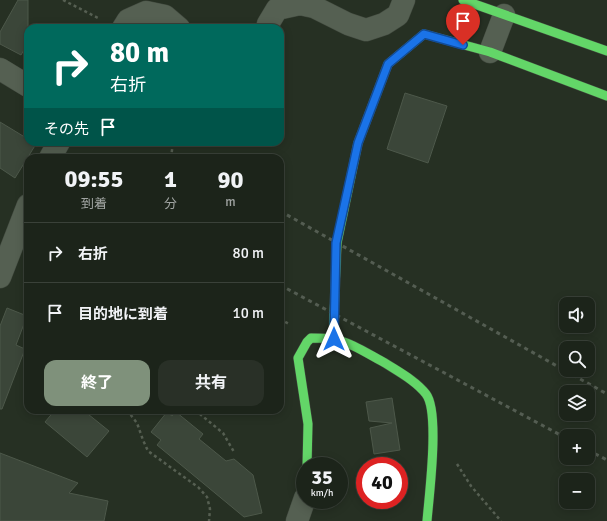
<!DOCTYPE html>
<html lang="ja">
<head>
<meta charset="utf-8">
<style>
  body { margin:0; font-family:Signika,"Noto Sans JP",sans-serif; background:#293027; color:#f1f3f6; height:100vh; display:flex; flex-direction:column; font-size:15px; white-space:nowrap }
  * { box-sizing:border-box; margin:0 }
  p { font-size:13px; color:#a0a4a2 }
  .icon { flex:none; width:22px; height:22px; fill:none; stroke:currentColor; stroke-width:2; stroke-linecap:round; stroke-linejoin:round }
  .map { position:relative; flex:1; overflow:hidden }
  .details { position:absolute; left:24px; top:154px; width:260px; height:260px; display:flex; flex-direction:column; background:#1c241a; border-radius:12px; box-shadow:0 2px 10px #0003,0 0 0 1px #3a4139 }
  .details>* { flex:none }
  .top-card { position:absolute; left:24px; top:24px; width:260px; height:122px; border-radius:12px; box-shadow:0 2px 10px #0003,0 0 0 1px #3a4139; background:#00695c; color:#fff; overflow:hidden }
  .fabs { position:absolute; left:559px; top:297px; display:grid; gap:8px }
  .fabs a { display:grid; place-items:center; width:36px; height:36px; border-radius:8px; background:#1c241a; box-shadow:0 2px 10px #0003,0 0 0 1px #3a4139; font-size:20px }
  .speed { position:absolute; left:296px; top:457px; display:flex; gap:8px; font-size:20px; font-weight:700; text-align:center }
  .speed>* { display:grid; place-content:center; width:52px; height:52px; border-radius:50%; background:#1c241a; box-shadow:0 2px 10px #0003,0 0 0 1px #3a4139; line-height:1 }
  .speed small { font-size:10px; font-weight:400 }
  .speed .limit { border:6px solid #d22; background:#fff; color:#111 }
  .pin { position:absolute; display:grid; place-items:center; width:34px; height:34px; color:#fff; margin:-41px -17px; border-radius:50% 50% 50% 0; rotate:-45deg; box-shadow:0 0 4px #0007 }
  .pin .icon { rotate:45deg }
  .me { position:absolute; width:44px; margin:-22px; rotate:0deg; stroke-linejoin:round; filter:drop-shadow(0 0 3px #0008) }
  .turn { display:flex; align-items:center; gap:14px; height:84px; padding:0 20px; font-size:18px }
  .turn .icon { width:52px; height:52px; stroke-width:2.5 }
  .turn b { display:block; font-size:28px; line-height:34px }
  .then { display:flex; align-items:center; height:38px; padding:0 20px; background:#0003; gap:8px; font-size:15px }
  .eta { display:flex; justify-content:space-evenly; align-items:center; height:68px; text-align:center }
  .eta b { font-size:24px; font-weight:700; line-height:28px }
  .primary-button { display:flex; gap:8px; margin-top:auto; padding:8px 20px }
  .primary-button a { flex:1; height:46px; border-radius:12px; background:#7f917b; color:#fff; font-size:16px; font-weight:700; line-height:46px; text-align:center }
  .primary-button a+a { background:#293027; color:#f1f3f6 }
  ul { padding:0; list-style:none }
  li { display:flex; align-items:center; gap:12px; height:60px; padding:0 20px; border-top:1px solid #3a4139 }
  li div { flex:1 }
  li b { display:block; font-size:15px }
  li em { font-style:normal }
  .map>svg:first-child { display:block }
  .building { fill:#3b4639; stroke:#4d584a }
  .lines { fill:none; stroke-linecap:round; stroke-linejoin:round }
  .street-casing { stroke:#434b40; stroke-width:23 }
  .fast-casing { stroke:#434b40; stroke-width:10 }
  .path { stroke:#565f52; stroke-width:2.5; stroke-dasharray:3 3; stroke-linecap:butt }
  .street { stroke:#556052; stroke-width:22 }
  .fast { stroke:#63d668; stroke-width:9 }
  .rail { stroke:#545d52; stroke-width:3; stroke-dasharray:4 4; stroke-linecap:butt }
  .route-casing { stroke:#114b97; stroke-width:10 }
  .route { stroke:#1a73e8; stroke-width:7 }
</style>
</head>
<body>
<div class="map">
<svg width="607" height="521" viewBox="0 0 607 521">
  <rect width="100%" height="100%" fill="#263023"/>
  <path class="building" d="M 18,0 L 28,0 L 28,43 L 21,55 L 0,44 L 0,32 Z
    M 405,93 L 447,106 L 428,163 L 387,149 Z
    M 0,122 L 28,139 L 28,142 L 32,142 L 36,144 L 15,178 L 0,168 Z
    M 7,308 L 27,316 L 16,345 L 25,349 L 2,409 L 0,409 L 0,326 Z
    M 392,398 L 400,450 L 374,454 L 370,428 L 392,423 L 369,421 L 366,402 Z
    M 55,410 L 83,410 L 109,431 L 87,457 L 45,422 Z
    M 167,412 L 172,416 L 176,412 L 203,434 L 199,439 L 226,461 L 234,459 L 253,475 L 262,513 L 244,517 L 157,445 L 161,440 L 151,432 Z
    M 0,453 L 78,483 L 69,493 L 108,501 L 104,521 L 0,521 Z"/>
  <g class="lines">
    <defs>
      <path id="street" d="M 123,28 L 128,20 L 146,12 L 165,16 L 179,28
        M 267,28 L 268,24 L 277,9 L 300,4 L 314,7 L 348,24 L 366,30 L 384,24 L 398,15 L 404,0
        M 490,52 L 504,15
        M 0,69 L 28,86
        M 50,158 L 59,142
        M 0,277 L 28,205
        M 297,521 L 305,498"/>
      <path id="fast" d="M 463,0 L 607,51
        M 333,339 L 337,243 L 358,143 L 388,64 L 424,34 L 490,52 L 607,96
        M 307,466 L 308,424 L 298,358 L 307,342 L 311,338 C 318,338 325,338 332,339 C 351,342 368,354 385,363 C 399,372 416,381 426,394 C 440,412 429,496 427,521"/>
    </defs>
    <use href="#street" class="street-casing"/>
    <use href="#fast" class="fast-casing"/>
    <path class="path" d="M 63,0 L 100,19
      M 171,158 L 173,142
      M 280,319 L 289,324
      M 127,410 L 137,423 L 143,440 L 148,451 L 198,487 L 207,497 L 210,509 L 209,521
      M 195,410 L 223,433 L 234,452
      M 457,464 L 471,486 L 501,521"/>
    <use href="#street" class="street"/>
    <use href="#fast" class="fast"/>
    <path class="rail" d="M 280,211 L 607,394
      M 280,285 L 566,438
      M 588,450 L 607,460"/>
  </g>
  <g class="lines">
    <defs>
      <path id="route" d="M 334,339 L 336,243 L 358,143 L 388,64 L 424,34 L 463,45"/>
    </defs>
    <use href="#route" class="route-casing"/>
    <use href="#route" class="route"/>
  </g>
</svg>
<div class="fabs">
<a><svg class="icon" aria-label="sound" viewBox="0 0 24 24"><path d="M4 9h4l5-4v14l-5-4H4zM17 9q2 3 0 6"/></svg></a>
<a><svg class="icon" aria-label="search" viewBox="0 0 24 24"><circle cx="10" cy="10" r="6"/><path d="M15 15l6 6"/></svg></a>
<a><svg class="icon" aria-label="layers" viewBox="0 0 24 24"><path d="M12 4l9 5-9 5-9-5zM3 14l9 5 9-5"/></svg></a>
<a>+</a>
<a>−</a>
</div>
<div class="speed"><div>35<small>km/h</small></div><div class="limit">40</div></div>
<div class="pin" style="left:463px;top:45px;background:#d93025"><svg class="icon" aria-label="arrive" viewBox="0 0 24 24"><path d="M6 21V4h12l-3 4 3 4H6"/></svg></div>
<svg class="me" style="left:334px;top:339px" viewBox="-20 -20 40 40"><path d="M0-17L14 15 0 8-14 15z" fill="#1a73e8" stroke="#fff" stroke-width="4"/></svg>
<div class="top-card">
<div class="turn"><svg class="icon" aria-label="right" viewBox="0 0 24 24"><path d="M7 20v-9h11M14 6l5 5-5 5"/></svg><div><b>80 m</b>右折</div></div>
<div class="then">その先<svg class="icon" aria-label="arrive" viewBox="0 0 24 24"><path d="M6 21V4h12l-3 4 3 4H6"/></svg></div>
</div>
<section class="details">
<div class="eta">
<div><b>09:55</b><p>到着</p></div>
<div><b>1</b><p>分</p></div>
<div><b>90</b><p>m</p></div>
</div>
<ul>
<li><svg class="icon" aria-label="right" viewBox="0 0 24 24"><path d="M7 20v-9h11M14 6l5 5-5 5"/></svg><div><b>右折</b></div><em>80 m</em></li>
<li><svg class="icon" aria-label="arrive" viewBox="0 0 24 24"><path d="M6 21V4h12l-3 4 3 4H6"/></svg><div><b>目的地に到着</b></div><em>10 m</em></li>
</ul>
<div class="primary-button"><a>終了</a><a>共有</a></div>
</section>
</div>
</body>
</html>
